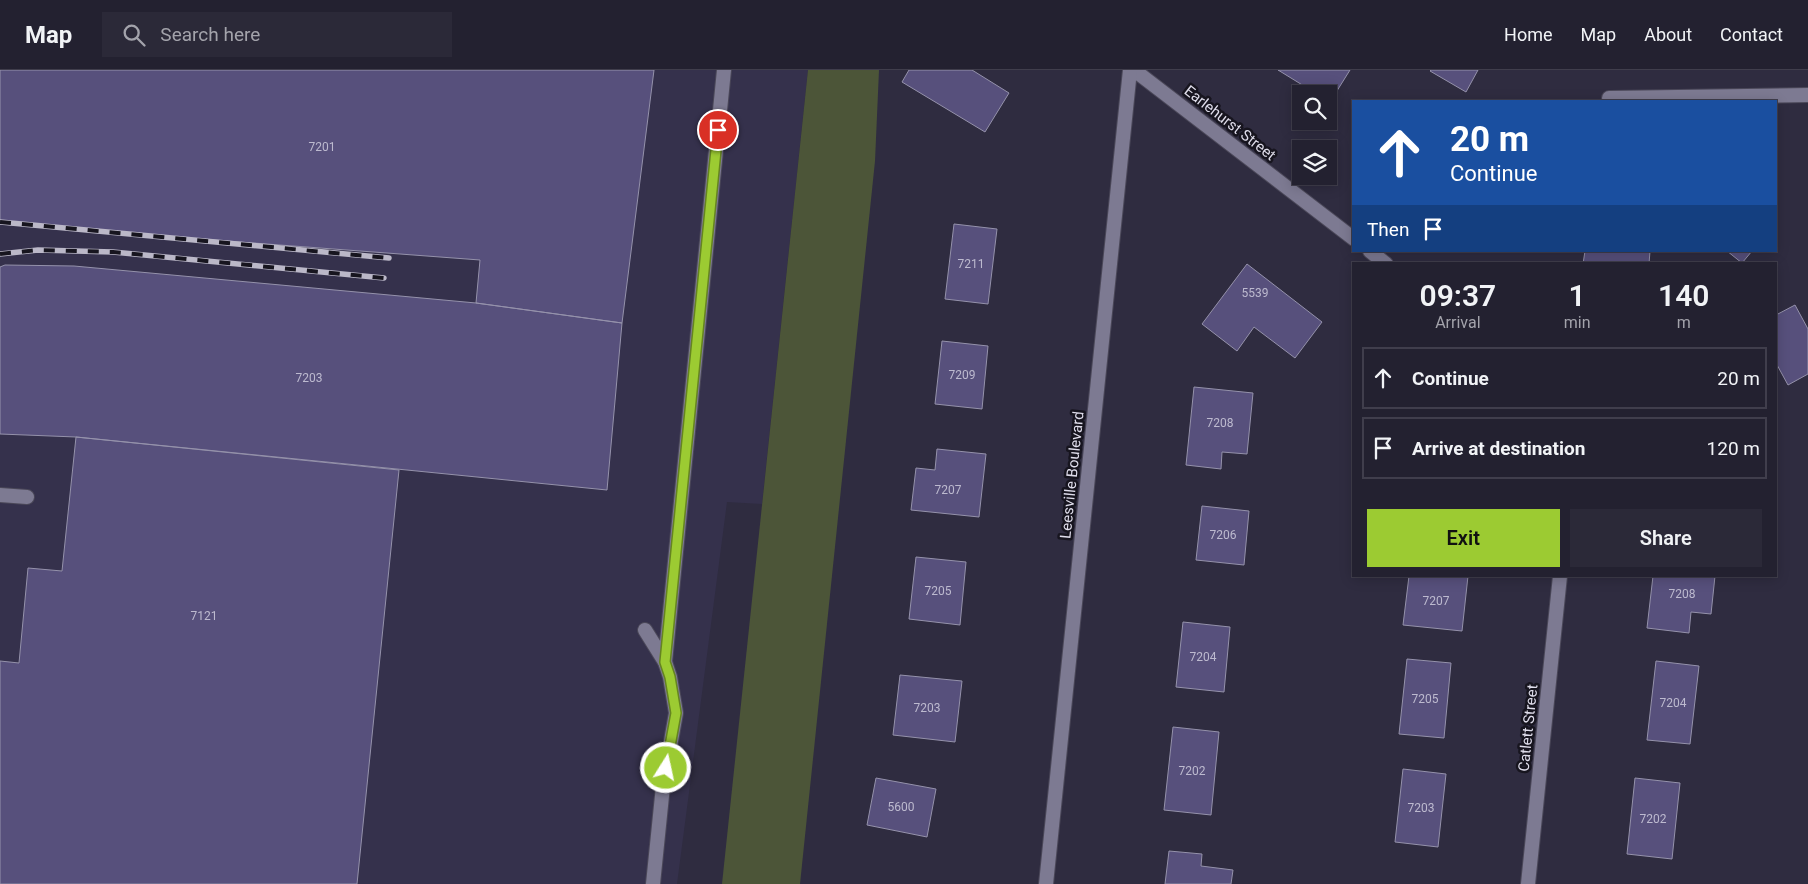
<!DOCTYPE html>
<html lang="en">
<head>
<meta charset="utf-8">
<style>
  body { margin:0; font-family:Roboto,sans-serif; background:#2b2938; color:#f1f3f6; height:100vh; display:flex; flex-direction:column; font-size:19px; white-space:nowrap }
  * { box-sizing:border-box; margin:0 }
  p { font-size:16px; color:#a3a3ab }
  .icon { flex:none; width:28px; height:28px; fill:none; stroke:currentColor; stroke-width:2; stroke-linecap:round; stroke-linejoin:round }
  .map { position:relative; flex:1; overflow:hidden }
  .side { position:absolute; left:1352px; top:192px; width:425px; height:315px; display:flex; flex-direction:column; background:#232130; border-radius:0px; box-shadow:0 2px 12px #0003,0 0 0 1px #403e4c }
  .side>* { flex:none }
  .hud { position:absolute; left:1352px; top:30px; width:425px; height:152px; border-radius:0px; box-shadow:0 2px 12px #0003,0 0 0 1px #403e4c; background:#1a4fa0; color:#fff; overflow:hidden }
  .buttons { position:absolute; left:1292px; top:15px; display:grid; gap:10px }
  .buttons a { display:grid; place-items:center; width:45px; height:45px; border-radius:0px; background:#232130; box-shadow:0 2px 12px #0003,0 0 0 1px #403e4c; font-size:25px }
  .pin { position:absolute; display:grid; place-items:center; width:42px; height:42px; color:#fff; margin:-21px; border:2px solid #fff; border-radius:50%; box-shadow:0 1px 5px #0007 }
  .me { position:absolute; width:55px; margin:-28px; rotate:10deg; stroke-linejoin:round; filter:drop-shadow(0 0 4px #0008) }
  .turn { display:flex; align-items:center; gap:18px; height:105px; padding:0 15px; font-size:22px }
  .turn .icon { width:65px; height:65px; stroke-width:2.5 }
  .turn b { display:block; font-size:35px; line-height:42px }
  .then { display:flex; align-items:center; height:48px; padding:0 15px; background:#0003; gap:10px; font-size:19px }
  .eta { display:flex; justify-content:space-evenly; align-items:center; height:85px; text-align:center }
  .eta b { font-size:30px; font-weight:600; line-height:35px }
  .primary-button { display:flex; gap:10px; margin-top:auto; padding:10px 15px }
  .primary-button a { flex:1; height:58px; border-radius:0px; background:#9ccb32; color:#111; font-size:20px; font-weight:600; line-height:58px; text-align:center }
  .primary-button a+a { background:#2b2938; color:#f1f3f6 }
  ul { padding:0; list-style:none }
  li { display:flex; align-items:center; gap:15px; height:62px; margin:0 10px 8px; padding:0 5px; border:2px solid #403e4c; border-radius:0px }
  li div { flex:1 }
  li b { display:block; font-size:19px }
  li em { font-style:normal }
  header { display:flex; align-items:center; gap:30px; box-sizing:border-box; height:70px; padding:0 25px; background:#232130; border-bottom:1px solid #403e4c }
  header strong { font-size:24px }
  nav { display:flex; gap:28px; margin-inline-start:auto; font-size:18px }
  .search { width:350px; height:45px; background:#2b2938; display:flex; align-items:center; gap:12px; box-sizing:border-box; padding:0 18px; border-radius:0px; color:#a3a3ab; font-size:19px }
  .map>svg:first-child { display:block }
  .built { fill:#35314c }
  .green { fill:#4c5538 }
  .building { fill:#57507c; stroke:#9592ab }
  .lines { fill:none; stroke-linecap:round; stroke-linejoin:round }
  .service-casing { stroke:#4b4859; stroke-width:16 }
  .minor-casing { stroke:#4b4859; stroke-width:16 }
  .tertiary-casing { stroke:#4b4859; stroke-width:16 }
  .service { stroke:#7d7a92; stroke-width:14 }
  .minor { stroke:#7d7a92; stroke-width:14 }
  .tertiary { stroke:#7d7a92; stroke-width:14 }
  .rail-casing { stroke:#bbb8c8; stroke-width:5.5 }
  .rail { stroke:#17151f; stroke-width:4; stroke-dasharray:11; stroke-linecap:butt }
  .route-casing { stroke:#658420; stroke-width:12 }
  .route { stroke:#9ccb32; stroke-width:9 }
  .labels { text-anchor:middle; stroke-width:5; stroke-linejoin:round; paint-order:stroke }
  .number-label { font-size:12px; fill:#bdbacf }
  .street-label { font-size:15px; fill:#dfddeb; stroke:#17151f }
</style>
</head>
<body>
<header>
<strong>Map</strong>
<div class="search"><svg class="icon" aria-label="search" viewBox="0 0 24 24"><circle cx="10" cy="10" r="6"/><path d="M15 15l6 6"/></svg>Search here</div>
<nav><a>Home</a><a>Map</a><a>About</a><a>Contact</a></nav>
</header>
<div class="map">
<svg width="1808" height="814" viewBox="0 0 1808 814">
  <rect width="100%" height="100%" fill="#2f2c40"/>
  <path class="built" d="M 0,0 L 808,0 L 762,434 L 727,432 L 677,814 L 0,814 Z"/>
  <path class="green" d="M 808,0 L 879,0 L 875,91 L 800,814 L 722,814 Z"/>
  <path class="building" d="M 0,0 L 654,0 L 622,253 L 476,233 L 480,190 L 0,154 Z
    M 909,0 L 972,0 L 1009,23 L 985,62 L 902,12 Z
    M 1278,0 L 1350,0 L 1330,32 L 1329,24 L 1317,24 Z
    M 1431,0 L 1478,0 L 1466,22 L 1430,1 Z
    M 954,154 L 997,159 L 988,234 L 945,229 Z
    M 1585,181 L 1650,181 L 1649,194 L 1583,194 Z
    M 1727,181 L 1752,181 L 1742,193 Z
    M 1247,194 L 1322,252 L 1295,288 L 1254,257 L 1237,281 L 1202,254 Z
    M 5,195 L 74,196 L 476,233 L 622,253 L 607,420 L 76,367 L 0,364 L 0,197 Z
    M 1795,235 L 1808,259 L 1808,304 L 1788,315 L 1776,293 L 1776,245 Z
    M 942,271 L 988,276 L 982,339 L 935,334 Z
    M 1194,317 L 1253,323 L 1247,384 L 1222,382 L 1221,399 L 1186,395 Z
    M 76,367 L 399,400 L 357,814 L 0,814 L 0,591 L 19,593 L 28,498 L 62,501 Z
    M 937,379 L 986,384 L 979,447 L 911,440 L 916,398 L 935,400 Z
    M 1202,436 L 1249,441 L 1244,495 L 1196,490 Z
    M 916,487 L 966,492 L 960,555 L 909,549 Z
    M 1409,506 L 1468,506 L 1462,561 L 1403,555 Z
    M 1653,506 L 1715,506 L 1711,544 L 1691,542 L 1689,563 L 1647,558 Z
    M 1183,552 L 1230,557 L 1224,622 L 1176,617 Z
    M 1407,589 L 1451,593 L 1444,668 L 1399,664 Z
    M 1656,591 L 1699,596 L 1690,674 L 1647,670 Z
    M 900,605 L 962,611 L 955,672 L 893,665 Z
    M 1173,657 L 1219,662 L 1211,745 L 1164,740 Z
    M 1403,699 L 1446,704 L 1438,777 L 1395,772 Z
    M 876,708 L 936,719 L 927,767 L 867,755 Z
    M 1635,708 L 1680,713 L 1672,789 L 1627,784 Z
    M 1169,781 L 1202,784 L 1201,796 L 1233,800 L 1231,814 L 1165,814 Z"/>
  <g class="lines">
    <defs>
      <path id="service" d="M 0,425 L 27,427
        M 665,592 L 724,0"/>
      <path id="minor" d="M 1134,0 L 1354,169
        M 1609,28 L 1808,25
        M 1370,181 L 1386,194
        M 645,560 L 665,592 L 670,607 L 676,643 L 663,716 L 653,814
        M 1528,814 L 1560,506"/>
      <path id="tertiary" d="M 1046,814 L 1130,0"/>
    </defs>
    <use href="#service" class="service-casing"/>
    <use href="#minor" class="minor-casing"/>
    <use href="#tertiary" class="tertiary-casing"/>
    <use href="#service" class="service"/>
    <use href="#minor" class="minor"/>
    <use href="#tertiary" class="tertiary"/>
    <defs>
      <path id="rail" d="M 0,152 L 389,188
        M 0,184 L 38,180 L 113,182 L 384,208"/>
    </defs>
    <use href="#rail" class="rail-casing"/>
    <use href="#rail" class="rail"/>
  </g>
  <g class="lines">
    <defs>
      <path id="route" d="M 666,698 L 676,643 L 670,607 L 665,592 L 718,60"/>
    </defs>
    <use href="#route" class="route-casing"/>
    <use href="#route" class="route"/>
  </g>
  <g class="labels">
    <g class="number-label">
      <text x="322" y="81">7201</text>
      <text x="971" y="198">7211</text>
      <text x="1255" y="227">5539</text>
      <text x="962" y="309">7209</text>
      <text x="309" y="312">7203</text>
      <text x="1220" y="357">7208</text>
      <text x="948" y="424">7207</text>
      <text x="1223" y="469">7206</text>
      <text x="938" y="525">7205</text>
      <text x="1682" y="528">7208</text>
      <text x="1436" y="535">7207</text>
      <text x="204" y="550">7121</text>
      <text x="1203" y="591">7204</text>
      <text x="1425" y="633">7205</text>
      <text x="1673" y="637">7204</text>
      <text x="927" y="642">7203</text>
      <text x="1192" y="705">7202</text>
      <text x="901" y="741">5600</text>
      <text x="1421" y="742">7203</text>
      <text x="1653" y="753">7202</text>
    </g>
    <g class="street-label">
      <text transform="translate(1230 53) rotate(38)" y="5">Earlehurst Street</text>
      <text transform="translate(1072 405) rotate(-84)" y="5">Leesville Boulevard</text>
      <text transform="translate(1528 658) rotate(-84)" y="5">Catlett Street</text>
    </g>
  </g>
</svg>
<div class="buttons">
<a><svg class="icon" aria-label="search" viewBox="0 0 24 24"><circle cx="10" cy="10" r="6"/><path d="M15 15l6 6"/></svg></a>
<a><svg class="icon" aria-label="layers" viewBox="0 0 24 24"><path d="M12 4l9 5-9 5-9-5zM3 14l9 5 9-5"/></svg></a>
</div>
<div class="pin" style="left:718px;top:60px;background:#d93025"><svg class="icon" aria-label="arrive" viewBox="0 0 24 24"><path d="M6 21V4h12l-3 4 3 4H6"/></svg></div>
<svg class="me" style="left:666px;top:698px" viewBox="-20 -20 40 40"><circle r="17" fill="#9ccb32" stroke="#fff" stroke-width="3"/><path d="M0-11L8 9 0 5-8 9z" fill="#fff"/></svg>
<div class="hud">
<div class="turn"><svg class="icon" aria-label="ahead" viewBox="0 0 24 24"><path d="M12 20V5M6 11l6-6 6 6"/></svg><div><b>20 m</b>Continue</div></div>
<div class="then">Then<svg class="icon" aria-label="arrive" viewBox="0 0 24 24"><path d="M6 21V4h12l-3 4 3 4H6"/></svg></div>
</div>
<section class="side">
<div class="eta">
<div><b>09:37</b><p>Arrival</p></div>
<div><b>1</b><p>min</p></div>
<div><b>140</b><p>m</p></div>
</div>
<ul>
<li><svg class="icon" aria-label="ahead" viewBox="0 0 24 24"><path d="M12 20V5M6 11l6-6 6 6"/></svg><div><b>Continue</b></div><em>20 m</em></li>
<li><svg class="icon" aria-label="arrive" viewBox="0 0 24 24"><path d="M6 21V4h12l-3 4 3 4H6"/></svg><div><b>Arrive at destination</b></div><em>120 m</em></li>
</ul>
<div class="primary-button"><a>Exit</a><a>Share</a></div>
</section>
</div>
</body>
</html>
